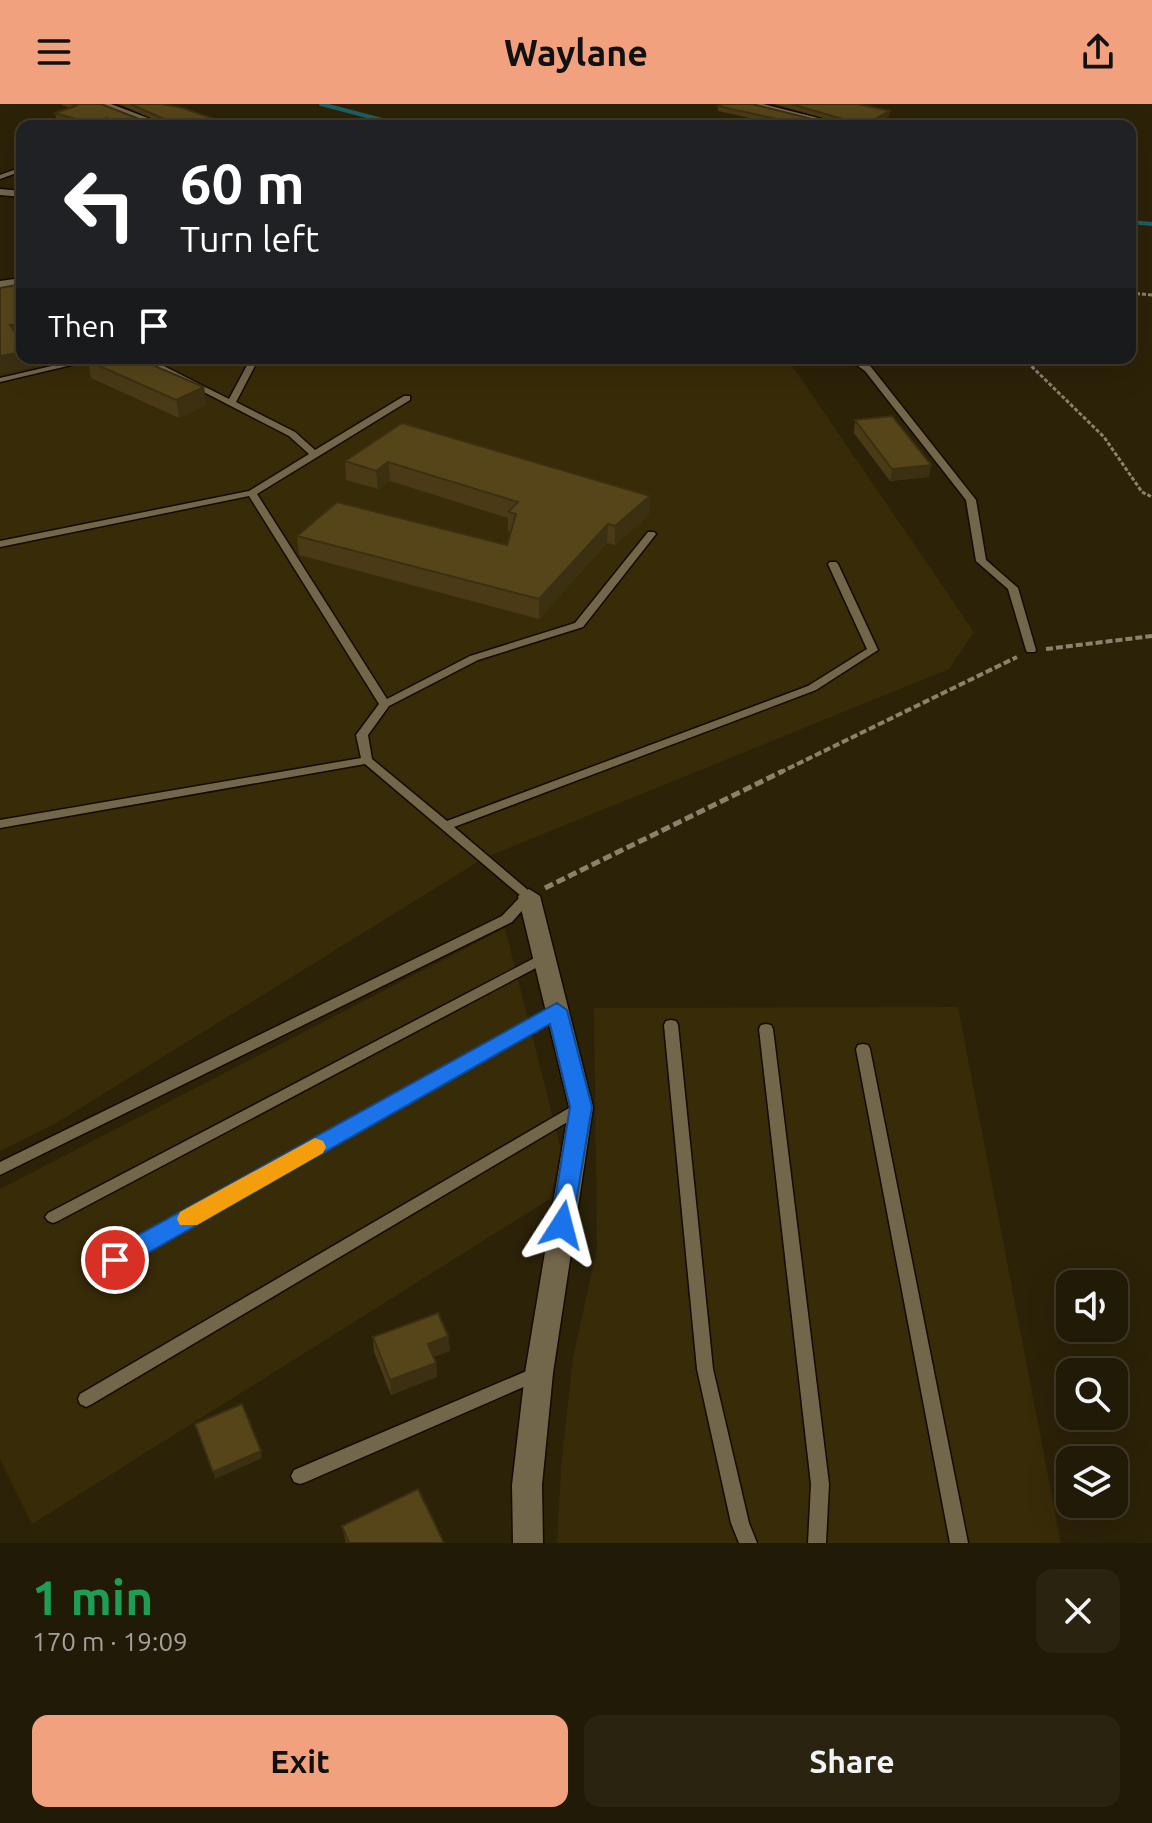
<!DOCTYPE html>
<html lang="en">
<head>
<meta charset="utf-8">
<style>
  body { margin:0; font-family:Ubuntu,sans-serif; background:#292310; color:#f1f3f6; height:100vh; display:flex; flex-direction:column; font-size:30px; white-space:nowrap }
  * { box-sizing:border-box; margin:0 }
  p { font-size:26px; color:#a2a19b }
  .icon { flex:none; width:44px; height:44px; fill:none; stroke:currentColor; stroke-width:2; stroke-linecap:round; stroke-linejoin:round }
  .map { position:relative; height:1439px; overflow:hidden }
  .panel { display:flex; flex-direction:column; background:#211a06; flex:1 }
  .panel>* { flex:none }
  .top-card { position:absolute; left:16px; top:16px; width:1120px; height:244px; border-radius:16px; box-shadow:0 8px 32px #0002,0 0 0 2px #3e3828; background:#202124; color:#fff; overflow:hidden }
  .tools { position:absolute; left:1056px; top:1166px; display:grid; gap:16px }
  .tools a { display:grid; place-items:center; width:72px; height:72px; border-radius:16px; background:#211a06; box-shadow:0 8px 32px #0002,0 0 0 2px #3e3828; font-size:40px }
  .pin { position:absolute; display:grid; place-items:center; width:68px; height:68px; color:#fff; margin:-34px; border:4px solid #fff; border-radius:50%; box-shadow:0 2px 8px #0007 }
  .me { position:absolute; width:88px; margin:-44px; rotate:9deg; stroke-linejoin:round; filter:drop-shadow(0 0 6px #0008) }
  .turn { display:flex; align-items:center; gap:28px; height:168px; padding:0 32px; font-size:36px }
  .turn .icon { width:104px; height:104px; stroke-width:2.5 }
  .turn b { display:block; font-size:56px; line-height:68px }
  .then { display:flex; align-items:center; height:76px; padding:0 32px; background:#0003; gap:16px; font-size:30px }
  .round { display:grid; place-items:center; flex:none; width:84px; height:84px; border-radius:16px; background:#292310 }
  .headline { display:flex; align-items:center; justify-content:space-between; height:136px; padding:0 32px }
  h1 { font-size:48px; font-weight:700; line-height:60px; color:#1e9e55 }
  .action { display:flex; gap:16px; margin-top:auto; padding:16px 32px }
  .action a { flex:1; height:92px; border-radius:16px; background:#f1a17d; color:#111; font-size:32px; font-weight:700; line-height:92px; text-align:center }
  .action a+a { background:#292310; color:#f1f3f6 }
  header { display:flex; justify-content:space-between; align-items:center; height:104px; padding:0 32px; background:#f1a17d; color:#111; font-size:36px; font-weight:700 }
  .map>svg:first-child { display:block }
  .built { fill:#382b08 }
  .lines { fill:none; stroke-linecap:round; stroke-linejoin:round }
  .stream { stroke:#1e5e65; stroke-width:4 }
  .service-casing { stroke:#140b00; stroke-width:3 }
  .minor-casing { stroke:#140b00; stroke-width:3 }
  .path-far2 { stroke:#8a826d; stroke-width:3; stroke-dasharray:4 2; stroke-linecap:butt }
  .path-far1 { stroke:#8a826d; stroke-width:4; stroke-dasharray:7 3; stroke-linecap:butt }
  .path { stroke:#8a826d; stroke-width:5; stroke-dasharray:9 4; stroke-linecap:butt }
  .service { fill:#72664b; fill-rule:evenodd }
  .minor { fill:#72664b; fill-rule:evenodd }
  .wall { fill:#4a3b16 }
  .shaded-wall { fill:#3c3012 }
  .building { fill:#564519; stroke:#3c3012; stroke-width:2 }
  .route { fill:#1a73e8; stroke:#114b97; stroke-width:2 }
  .slow { fill:#f59e0b }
</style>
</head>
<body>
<header><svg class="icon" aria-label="menu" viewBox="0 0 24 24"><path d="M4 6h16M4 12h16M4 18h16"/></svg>Waylane<svg class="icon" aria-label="share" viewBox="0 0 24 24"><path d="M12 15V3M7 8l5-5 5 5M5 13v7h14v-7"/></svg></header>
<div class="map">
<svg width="1152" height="1439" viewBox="0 0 1152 1439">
  <rect width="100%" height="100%" fill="#2c2208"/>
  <path class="built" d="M 22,197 L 22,254 L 787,254 L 974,528 L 949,565 L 484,754 L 58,1018 L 0,1047 L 0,201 Z
    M 505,824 L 561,1046 L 550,1095 L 32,1420 L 0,1355 L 0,1085 Z
    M 958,903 L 1061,1439 L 557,1439 L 561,1364 L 573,1254 L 597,1144 L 594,904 Z"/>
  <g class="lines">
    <path class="stream" d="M 321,0 L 405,22
      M 1130,118 L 1152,120"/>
    <defs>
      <path id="service" d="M 22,63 L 22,67 L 0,75 L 0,71 Z
        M 86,254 L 101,254 L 0,278 L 0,274 Z
        M 138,254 L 148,254 L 229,295 L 251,254 L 259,254 L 236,298 L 295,328 L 315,346 L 404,292 L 410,292 L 410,296 L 257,390 L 387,595 L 470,552 L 575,519 L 648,428 L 654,428 L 656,430 L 583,523 L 478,556 L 389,602 L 368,631 L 372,655 L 447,717 L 808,582 L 867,545 L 828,460 L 830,458 L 836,458 L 838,460 L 878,546 L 816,586 L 454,723 L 535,792 L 512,818 L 0,1071 L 0,1058 L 502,812 L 521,792 L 365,660 L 0,724 L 0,716 L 361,654 L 356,631 L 379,600 L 249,392 L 0,443 L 0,437 L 249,387 L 309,350 L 289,332 Z
        M 847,254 L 857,254 L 871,263 L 976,396 L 986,456 L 1018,484 L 1036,546 L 1035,548 L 1027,548 L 1026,546 L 1008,485 L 976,457 L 966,396 L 865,267 Z
        M 544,849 L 549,851 L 551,854 L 549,857 L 58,1117 L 53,1119 L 48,1117 L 45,1113 L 48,1109 Z
        M 557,901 L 562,903 L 564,906 L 562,909 L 121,1161 L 115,1163 L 109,1161 L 107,1156 L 109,1151 Z
        M 671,916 L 676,917 L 678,921 L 713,1265 L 749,1419 L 757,1439 L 739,1439 L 731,1419 L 697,1265 L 664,921 L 666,917 Z
        M 766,920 L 771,921 L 773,925 L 829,1380 L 826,1439 L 808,1439 L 811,1380 L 759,925 L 761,921 Z
        M 863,940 L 868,941 L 870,945 L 968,1439 L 950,1439 L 856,945 L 858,941 Z
        M 581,997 L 586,999 L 588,1003 L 586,1007 L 92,1300 L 86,1303 L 80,1300 L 78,1295 L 80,1290 Z
        M 536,1263 L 542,1265 L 544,1270 L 542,1275 L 306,1378 L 300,1380 L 294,1378 L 291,1372 L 294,1366 Z"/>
      <path id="minor" d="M 96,0 L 111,0 L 169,22 L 154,22 Z
        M 745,0 L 763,0 L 850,22 L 832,22 Z
        M 0,85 L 22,87 L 22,93 L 0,91 Z
        M 22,174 L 22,182 L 0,185 L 0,177 Z
        M 529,785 L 540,792 L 593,1003 L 553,1269 L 542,1381 L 543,1439 L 513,1439 L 512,1381 L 525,1269 L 569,1003 L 518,792 Z"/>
    </defs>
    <use href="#service" class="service-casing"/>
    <use href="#minor" class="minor-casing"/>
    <path class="path-far2" d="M 1130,189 L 1152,191
      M 1023,254 L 1104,333 L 1142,388 L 1152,393"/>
    <path class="path-far1" d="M 1046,545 L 1152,532
      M 779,669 L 1017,553"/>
    <path class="path" d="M 545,784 L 783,667"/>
    <use href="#service" class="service"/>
    <use href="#minor" class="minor"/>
  </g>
  <path class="wall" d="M 60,0 L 101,0 L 152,20 L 162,19 L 119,0 L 162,0 L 233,22 L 109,22 L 107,19 L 100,22 L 85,22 L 56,14 L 55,9 L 70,4 Z
    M 774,0 L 858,0 L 890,7 L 889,12 L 871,22 L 785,22 L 718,7 L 718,2 L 832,20 L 841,19 Z
    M 88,257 L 207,301 L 179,314 L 91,274 Z
    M 855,316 L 929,373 L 890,377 L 854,329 Z
    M 402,319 L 650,392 L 649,411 L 615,441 L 607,439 L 539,515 L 299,451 L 297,432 L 507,441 L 511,428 L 508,427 L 508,414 L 390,377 L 378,385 L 346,376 L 345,357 Z
    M 448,1232 L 450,1247 L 433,1253 L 436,1259 L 437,1273 L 391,1291 L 374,1248 L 373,1233 Z
    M 342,1422 L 444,1439 L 346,1439 Z"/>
  <path class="shaded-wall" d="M 890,7 L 889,12 L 871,22 L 862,22 Z
    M 107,14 L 107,19 L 100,22 L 94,22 L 93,20 Z
    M 18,214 L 22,214 L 22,237 L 10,221 Z
    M 22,248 L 22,254 L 30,254 L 32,264 L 0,270 L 0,252 Z
    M 204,283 L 207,301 L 179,314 L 176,296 Z
    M 388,358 L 390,377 L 378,385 L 376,367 Z
    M 931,361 L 929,373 L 890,377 L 892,365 Z
    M 650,392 L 649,411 L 615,441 L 615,422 Z
    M 608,420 L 607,439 L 539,515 L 539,495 Z
    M 448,1232 L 450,1247 L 430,1254 L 428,1240 Z
    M 436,1259 L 437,1273 L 391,1291 L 390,1276 Z
    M 261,1347 L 262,1354 L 215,1375 L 213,1368 Z"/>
  <path class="building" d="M 71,0 L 101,0 L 152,20 L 171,18 L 130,0 L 162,0 L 183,4 L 233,22 L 111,22 L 107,14 L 93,20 L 55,9 L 76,2 Z
    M 723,0 L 752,0 L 832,20 L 853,18 L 791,0 L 858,0 L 890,7 L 862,22 L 807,22 L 718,2 Z
    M 22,180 L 22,214 L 18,214 L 22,219 L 10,221 L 22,238 L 22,248 L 0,252 L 0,184 Z
    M 95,254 L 136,254 L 204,283 L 176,296 L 88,257 Z
    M 892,312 L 931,361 L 892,365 L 855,316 Z
    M 402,319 L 650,392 L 615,422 L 608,420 L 539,495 L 297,432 L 337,398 L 507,441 L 516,410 L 508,408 L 518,398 L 388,358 L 376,367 L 345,357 Z
    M 438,1209 L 448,1232 L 428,1240 L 436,1259 L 390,1276 L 373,1233 Z
    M 242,1300 L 261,1347 L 213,1368 L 195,1320 Z
    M 418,1385 L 444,1439 L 349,1439 L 342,1422 Z"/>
  <path class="route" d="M 557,899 L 567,906 L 592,1003 L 571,1128 L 562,1131 L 554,1128 L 551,1121 L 570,1003 L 550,920 L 123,1163 L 115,1166 L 106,1163 L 103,1156 L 106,1149 Z"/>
  <path class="slow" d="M 315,1034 L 323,1037 L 326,1043 L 323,1049 L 197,1121 L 180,1121 L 177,1115 L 180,1108 Z"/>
</svg>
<div class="tools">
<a><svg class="icon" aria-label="sound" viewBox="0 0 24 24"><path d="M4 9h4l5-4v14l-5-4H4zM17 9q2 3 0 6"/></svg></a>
<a><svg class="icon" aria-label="search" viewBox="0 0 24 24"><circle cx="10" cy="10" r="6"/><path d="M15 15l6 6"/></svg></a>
<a><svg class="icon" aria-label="layers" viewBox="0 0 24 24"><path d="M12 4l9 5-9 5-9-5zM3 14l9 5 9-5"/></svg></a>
</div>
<div class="pin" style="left:115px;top:1156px;background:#d93025"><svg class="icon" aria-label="arrive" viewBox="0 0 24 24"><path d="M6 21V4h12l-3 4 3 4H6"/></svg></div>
<svg class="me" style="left:562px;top:1121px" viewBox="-20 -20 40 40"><path d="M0-17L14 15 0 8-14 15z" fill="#1a73e8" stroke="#fff" stroke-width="4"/></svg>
<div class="top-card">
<div class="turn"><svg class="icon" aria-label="left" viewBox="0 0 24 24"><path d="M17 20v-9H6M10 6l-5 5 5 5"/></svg><div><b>60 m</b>Turn left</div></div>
<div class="then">Then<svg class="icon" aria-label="arrive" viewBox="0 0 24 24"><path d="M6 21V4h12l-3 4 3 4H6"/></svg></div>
</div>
</div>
<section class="panel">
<div class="headline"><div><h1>1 min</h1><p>170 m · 19:09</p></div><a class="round"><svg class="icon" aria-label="close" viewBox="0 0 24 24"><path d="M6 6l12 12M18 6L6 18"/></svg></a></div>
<div class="action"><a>Exit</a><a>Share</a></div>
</section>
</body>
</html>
